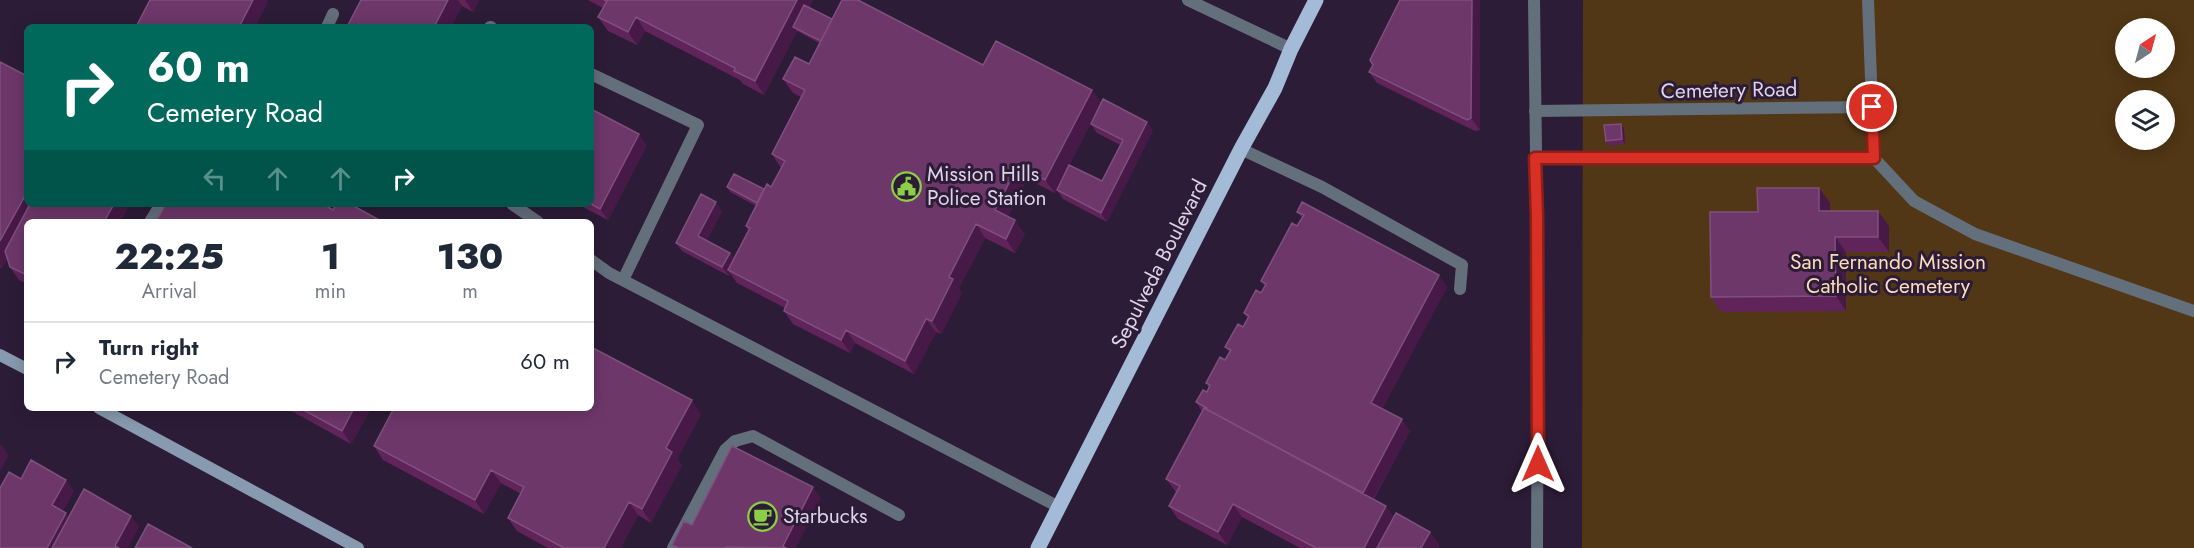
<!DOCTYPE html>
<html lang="en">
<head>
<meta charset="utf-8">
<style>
  body { margin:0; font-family:Jost,sans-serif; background:#f2f2f3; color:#1f2937; height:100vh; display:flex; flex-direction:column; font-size:22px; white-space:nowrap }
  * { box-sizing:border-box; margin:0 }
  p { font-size:20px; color:#747a83 }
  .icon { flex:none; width:33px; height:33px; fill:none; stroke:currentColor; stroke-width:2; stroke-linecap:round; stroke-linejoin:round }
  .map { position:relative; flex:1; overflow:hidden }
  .side { position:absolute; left:24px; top:219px; width:570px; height:192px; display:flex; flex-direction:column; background:#fff; border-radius:9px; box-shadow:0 3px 15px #0003 }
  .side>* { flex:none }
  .guide { position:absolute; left:24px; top:24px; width:570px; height:183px; border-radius:9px; box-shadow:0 3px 15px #0003; background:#00695c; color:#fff; overflow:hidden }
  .needle { width:39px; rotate:36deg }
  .tools { position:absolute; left:2115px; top:18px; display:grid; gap:12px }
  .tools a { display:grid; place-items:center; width:60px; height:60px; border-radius:50%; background:#fff; box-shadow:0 3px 15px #0003; font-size:30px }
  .pin { position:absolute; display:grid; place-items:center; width:51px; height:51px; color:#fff; margin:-26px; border:3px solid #fff; border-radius:50%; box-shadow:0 2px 6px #0007 }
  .me { position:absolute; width:66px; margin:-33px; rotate:0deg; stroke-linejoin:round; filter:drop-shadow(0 0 4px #0008) }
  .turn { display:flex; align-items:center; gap:21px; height:126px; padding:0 24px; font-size:27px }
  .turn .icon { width:78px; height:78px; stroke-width:2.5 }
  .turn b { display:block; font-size:42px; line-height:51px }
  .lanes { display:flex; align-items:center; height:57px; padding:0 24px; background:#0003; justify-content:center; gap:30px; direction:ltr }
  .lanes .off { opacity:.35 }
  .eta { display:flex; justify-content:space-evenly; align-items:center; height:102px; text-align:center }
  .eta b { font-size:36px; font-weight:800; line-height:42px }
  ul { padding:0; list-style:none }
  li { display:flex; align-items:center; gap:18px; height:78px; padding:0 24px; border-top:2px solid #e0e1e3 }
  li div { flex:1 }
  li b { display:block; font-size:22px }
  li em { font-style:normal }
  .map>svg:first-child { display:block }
  .green { fill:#513715; fill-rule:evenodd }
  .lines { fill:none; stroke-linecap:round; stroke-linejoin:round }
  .service { stroke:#646f7c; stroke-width:12 }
  .minor { stroke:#646f7c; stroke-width:12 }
  .secondary { stroke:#879aaf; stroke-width:12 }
  .primary { stroke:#a3bbd6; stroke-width:15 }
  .wall { fill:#60245a }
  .shaded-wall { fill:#461946 }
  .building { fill:#6d376a; stroke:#7f507d; stroke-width:1.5 }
  .route-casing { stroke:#8d1f18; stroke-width:15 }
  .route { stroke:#d93025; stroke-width:10 }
  .labels { text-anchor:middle; stroke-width:6; stroke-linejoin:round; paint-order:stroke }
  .street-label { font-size:21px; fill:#ded4e6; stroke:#2d1c37 }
  .poi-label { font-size:21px; fill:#ded4e6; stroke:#2d1c37; text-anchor:start }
  .park-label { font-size:21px; fill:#fcddb9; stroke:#2d1c37 }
</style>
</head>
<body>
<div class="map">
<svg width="2194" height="548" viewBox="0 0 2194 548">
  <rect width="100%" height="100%" fill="#2d1c37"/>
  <path class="green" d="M 1583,0 L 2194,0 L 2194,548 L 1582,548 ZM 2126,28 L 2164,28 L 2164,68 L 2126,68 ZM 2126,100 L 2164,100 L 2164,140 L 2126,140 Z"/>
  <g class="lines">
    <path class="service" d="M 1188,0 L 1291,49
      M 1868,0 L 1874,158 L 1914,201 L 1975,234 L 2194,311
      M 327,27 L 333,14
      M 490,27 L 491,27
      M 591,74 L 698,125 L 623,280
      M 1535,111 L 1872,107
      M 1241,149 L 1322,187 L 1462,265 L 1460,289
      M 1535,158 L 1874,158
      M 512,204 L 538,222
      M 150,222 L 161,204
      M 591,260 L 609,273 L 1059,507
      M 673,548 L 725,450 L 735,441 L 753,436 L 899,515"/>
    <path class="minor" d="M 1534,0 L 1538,303 L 1537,548"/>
    <path class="secondary" d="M 0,355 L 27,369
      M 99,408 L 358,548"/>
    <path class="primary" d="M 1038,548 L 1241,149 L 1275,88 L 1291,49 L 1316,0"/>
  </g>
  <path class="wall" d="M 361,0 L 479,0 L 473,12 L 462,6 L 451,27 L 347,27 Z
    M 588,0 L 813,0 L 809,8 L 832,19 L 983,65 L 1092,90 L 1101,103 L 1055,193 L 1027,179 L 1008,216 L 1025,234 L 1015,253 L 985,238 L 959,288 L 962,293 L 941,334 L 936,332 L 914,374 L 855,343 L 850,353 L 793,324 L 784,311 L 785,308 L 737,283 L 730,273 L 729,276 L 682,251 L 676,243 L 722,211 L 707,240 L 730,253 L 734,258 L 748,230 L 746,226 L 756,206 L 730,192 L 727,187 L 764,189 L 771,187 L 781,168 L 772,154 L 801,97 L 793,93 L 783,79 L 809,64 L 819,43 L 797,31 L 764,95 L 743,84 L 740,80 L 645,31 L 637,45 L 608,31 L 598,17 L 603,8 Z
    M 1400,0 L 1480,130 L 1475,131 L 1377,83 L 1369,72 L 1373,65 Z
    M 0,62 L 27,204 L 130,204 L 120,222 L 27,222 L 27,284 L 19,280 L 10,267 L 7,259 L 2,268 L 0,267 Z
    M 1091,124 L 1153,130 L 1107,222 L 1063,199 L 1057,190 L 1102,181 L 1120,145 L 1097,133 Z
    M 1624,129 L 1625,144 L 1609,146 L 1606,141 Z
    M 647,145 L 608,220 L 577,204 L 591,204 Z
    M 1819,188 L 1830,203 L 1830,211 L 1889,226 L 1889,252 L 1846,252 L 1846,311 L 1721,312 L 1711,297 L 1758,212 Z
    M 1297,212 L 1447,287 L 1382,409 L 1410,431 L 1374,499 L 1394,517 L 1430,532 L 1439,545 L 1438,548 L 1300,548 L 1242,517 L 1227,545 L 1178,519 L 1169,506 L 1176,492 L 1166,479 L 1202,411 L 1196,402 L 1207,392 L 1209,387 L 1206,383 L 1225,360 L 1229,352 L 1225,347 L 1243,327 L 1248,319 L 1244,313 L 1261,293 L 1265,286 L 1261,281 L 1302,218 Z
    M 286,408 L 371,408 L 351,444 Z
    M 701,414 L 677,459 L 682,465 L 651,523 L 638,515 L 621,548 L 548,548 L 517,531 L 508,518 L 521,494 L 501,483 L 484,514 L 383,460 L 374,446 Z"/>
  <path class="shaded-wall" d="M 253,0 L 267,0 L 268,2 L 255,27 L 239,27 Z
    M 448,0 L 458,0 L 462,6 L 451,27 L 434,27 Z
    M 465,0 L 479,0 L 473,12 Z
    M 797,0 L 813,0 L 798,29 L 793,27 L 797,31 L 764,95 L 755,81 Z
    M 1472,0 L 1480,0 L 1480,130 L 1471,118 Z
    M 636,17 L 645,31 L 637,45 L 628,32 Z
    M 1092,90 L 1101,103 L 1055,193 L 1045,180 Z
    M 1147,122 L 1153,130 L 1107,222 L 1101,213 Z
    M 1621,124 L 1624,129 L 1625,144 L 1622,139 Z
    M 639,134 L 647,145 L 608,220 L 600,209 Z
    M 1018,166 L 1027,179 L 1004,223 L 995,210 Z
    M 1819,188 L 1830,203 L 1830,226 L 1819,211 Z
    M 27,192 L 27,204 L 37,204 L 2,268 L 0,265 L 0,241 Z
    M 716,202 L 722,211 L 705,244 L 698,236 Z
    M 114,204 L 130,204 L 120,222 L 104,222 Z
    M 1878,211 L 1889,226 L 1889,252 L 1878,237 Z
    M 1015,220 L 1025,234 L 1015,253 L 1006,239 Z
    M 976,224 L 985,238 L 959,288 L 962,293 L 941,334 L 932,321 L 949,277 Z
    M 1835,237 L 1846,252 L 1846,311 L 1836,296 Z
    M 730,253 L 736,261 L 728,270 L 730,273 L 729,276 L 722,267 Z
    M 1439,275 L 1447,287 L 1379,415 L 1371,403 Z
    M 926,319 L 936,332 L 914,374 L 905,361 Z
    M 846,330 L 855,343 L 850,353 L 841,340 Z
    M 692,400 L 701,414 L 677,459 L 682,465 L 651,523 L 642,509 L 666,448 Z
    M 354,408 L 371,408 L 351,444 L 342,431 Z
    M 1402,419 L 1410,431 L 1370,505 L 1362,494 Z
    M 1,444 L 9,455 L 0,471 L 0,445 Z
    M 491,470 L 501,483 L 484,514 L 475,500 Z
    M 66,480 L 74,491 L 60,517 L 52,505 Z
    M 813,487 L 821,498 L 796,548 L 785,548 L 783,546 Z
    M 629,502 L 638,515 L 621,548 L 604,548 Z
    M 1233,504 L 1242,517 L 1227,545 L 1218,532 Z
    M 1386,506 L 1396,519 L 1380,548 L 1364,548 Z
    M 66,513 L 74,524 L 61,548 L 47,548 Z
    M 131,516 L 139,527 L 128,548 L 117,548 L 115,546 Z
    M 1430,532 L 1439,545 L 1438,548 L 1421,548 Z"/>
  <path class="building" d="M 150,0 L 253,0 L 239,27 L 136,27 Z
    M 361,0 L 448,0 L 434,27 L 347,27 Z
    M 604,0 L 797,0 L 755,81 L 734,71 L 735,68 L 636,17 L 628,32 L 598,17 L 607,1 Z
    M 842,0 L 858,0 L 983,65 L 996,41 L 1092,90 L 1045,180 L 1018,166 L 995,210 L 1015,220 L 1006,239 L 976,224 L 949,277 L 953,279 L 932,321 L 926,319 L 905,361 L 846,330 L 841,340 L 784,311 L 788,301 L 728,270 L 750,228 L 746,226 L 767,184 L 771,187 L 785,161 L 772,154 L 805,90 L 783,79 L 795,57 L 809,64 Z
    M 1400,0 L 1472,0 L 1471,118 L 1467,120 L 1369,72 L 1373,65 L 1370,60 Z
    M 804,5 L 832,19 L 821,41 L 793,27 Z
    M 0,62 L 27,76 L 27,192 L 0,241 Z
    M 1103,99 L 1147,122 L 1101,213 L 1057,190 L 1069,165 L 1102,181 L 1123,140 L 1091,124 Z
    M 591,109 L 639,134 L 600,209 L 591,204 Z
    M 1621,124 L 1622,139 L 1606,141 L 1604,125 Z
    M 734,174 L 764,189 L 757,203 L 727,187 Z
    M 1757,188 L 1819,188 L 1819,211 L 1878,211 L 1878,237 L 1835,237 L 1836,296 L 1711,297 L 1710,212 L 1758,212 Z
    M 701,194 L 716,202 L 698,236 L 730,253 L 722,267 L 676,243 Z
    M 1302,202 L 1439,275 L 1371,403 L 1402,419 L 1363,493 L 1206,409 L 1207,408 L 1196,402 L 1203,390 L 1207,392 L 1210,385 L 1206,383 L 1220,357 L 1225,360 L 1231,350 L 1225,347 L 1238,324 L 1243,327 L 1249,316 L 1244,313 L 1256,290 L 1261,293 L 1266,284 L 1261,281 L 1292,223 L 1297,226 L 1304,215 L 1297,212 Z
    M 30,204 L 114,204 L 104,222 L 27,222 L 27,275 L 10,267 L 5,251 Z
    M 166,204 L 323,204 L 333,210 L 336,204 L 350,204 L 383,222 L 156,222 Z
    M 591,347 L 692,400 L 666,448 L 672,452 L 642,509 L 629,502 L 604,548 L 564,548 L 508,518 L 524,487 L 491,470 L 475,500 L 374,446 L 394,408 L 591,408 Z
    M 300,408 L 354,408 L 342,431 Z
    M 1204,408 L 1386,506 L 1364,548 L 1316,548 L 1233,504 L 1218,532 L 1169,506 L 1180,486 L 1166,479 Z
    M 732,446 L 813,487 L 783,546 L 786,548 L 726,547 L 725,548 L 679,548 L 672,545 L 684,521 L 692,525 Z
    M 31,460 L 66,480 L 52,505 L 66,513 L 47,548 L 0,548 L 0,488 L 9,472 L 21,479 Z
    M 84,489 L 131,516 L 115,546 L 119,548 L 52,548 Z
    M 1396,513 L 1430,532 L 1421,548 L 1377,548 Z
    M 148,524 L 192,548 L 135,548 Z"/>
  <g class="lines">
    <defs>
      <path id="route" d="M 1538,464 L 1537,216 L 1535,158 L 1874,158 L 1872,107"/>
    </defs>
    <use href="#route" class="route-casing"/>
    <use href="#route" class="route"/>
  </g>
  <defs>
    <symbol id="civic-ring" viewBox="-11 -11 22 22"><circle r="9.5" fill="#2d1c37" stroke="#8cce45" stroke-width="1.5"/><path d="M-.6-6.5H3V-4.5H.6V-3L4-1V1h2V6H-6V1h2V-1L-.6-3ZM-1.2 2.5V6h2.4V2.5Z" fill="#8cce45"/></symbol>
    <symbol id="cafe-ring" viewBox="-11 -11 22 22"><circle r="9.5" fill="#2d1c37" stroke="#8cce45" stroke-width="1.5"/><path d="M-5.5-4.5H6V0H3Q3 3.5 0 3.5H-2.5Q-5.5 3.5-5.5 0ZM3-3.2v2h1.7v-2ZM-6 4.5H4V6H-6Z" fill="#8cce45"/></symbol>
  </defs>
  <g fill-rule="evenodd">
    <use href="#civic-ring" x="890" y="170" width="33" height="33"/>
    <use href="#cafe-ring" x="746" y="500" width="33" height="33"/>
  </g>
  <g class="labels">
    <g class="street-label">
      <text transform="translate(1729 90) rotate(-1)" y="7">Cemetery Road</text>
      <text transform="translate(1159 264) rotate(-63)" y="7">Sepulveda Boulevard</text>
    </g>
    <g class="poi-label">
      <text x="927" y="181">Mission Hills<tspan x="927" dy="24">Police Station</tspan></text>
      <text x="783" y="523">Starbucks</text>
    </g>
    <g class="park-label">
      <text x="1888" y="269">San Fernando Mission<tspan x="1888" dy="24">Catholic Cemetery</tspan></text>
    </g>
  </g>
</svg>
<div class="tools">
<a><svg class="needle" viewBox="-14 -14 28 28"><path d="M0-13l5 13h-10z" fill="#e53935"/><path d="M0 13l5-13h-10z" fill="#747a83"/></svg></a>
<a><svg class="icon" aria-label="layers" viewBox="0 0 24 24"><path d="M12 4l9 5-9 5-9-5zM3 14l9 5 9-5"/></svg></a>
</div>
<div class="pin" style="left:1872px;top:107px;background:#d93025"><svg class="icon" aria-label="arrive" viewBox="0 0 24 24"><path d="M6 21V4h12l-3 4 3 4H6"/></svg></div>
<svg class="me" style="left:1538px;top:464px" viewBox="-20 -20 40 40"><path d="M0-17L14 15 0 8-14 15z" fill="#d93025" stroke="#fff" stroke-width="4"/></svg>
<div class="guide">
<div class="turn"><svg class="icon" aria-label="right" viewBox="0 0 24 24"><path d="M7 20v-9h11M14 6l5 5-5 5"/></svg><div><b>60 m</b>Cemetery Road</div></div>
<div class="lanes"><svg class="icon off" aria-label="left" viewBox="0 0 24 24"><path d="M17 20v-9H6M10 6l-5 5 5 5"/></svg><svg class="icon off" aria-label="ahead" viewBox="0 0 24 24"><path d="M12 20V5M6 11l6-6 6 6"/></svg><svg class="icon off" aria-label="ahead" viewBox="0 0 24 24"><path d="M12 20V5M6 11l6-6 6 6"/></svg><svg class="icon" aria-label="right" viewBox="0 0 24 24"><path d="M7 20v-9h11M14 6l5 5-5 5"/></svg></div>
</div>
<section class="side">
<div class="eta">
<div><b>22:25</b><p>Arrival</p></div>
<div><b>1</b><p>min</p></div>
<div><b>130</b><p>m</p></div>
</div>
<ul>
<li><svg class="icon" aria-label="right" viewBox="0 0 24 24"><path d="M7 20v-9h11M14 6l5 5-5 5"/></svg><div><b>Turn right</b><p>Cemetery Road</p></div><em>60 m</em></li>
</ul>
</section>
</div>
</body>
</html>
